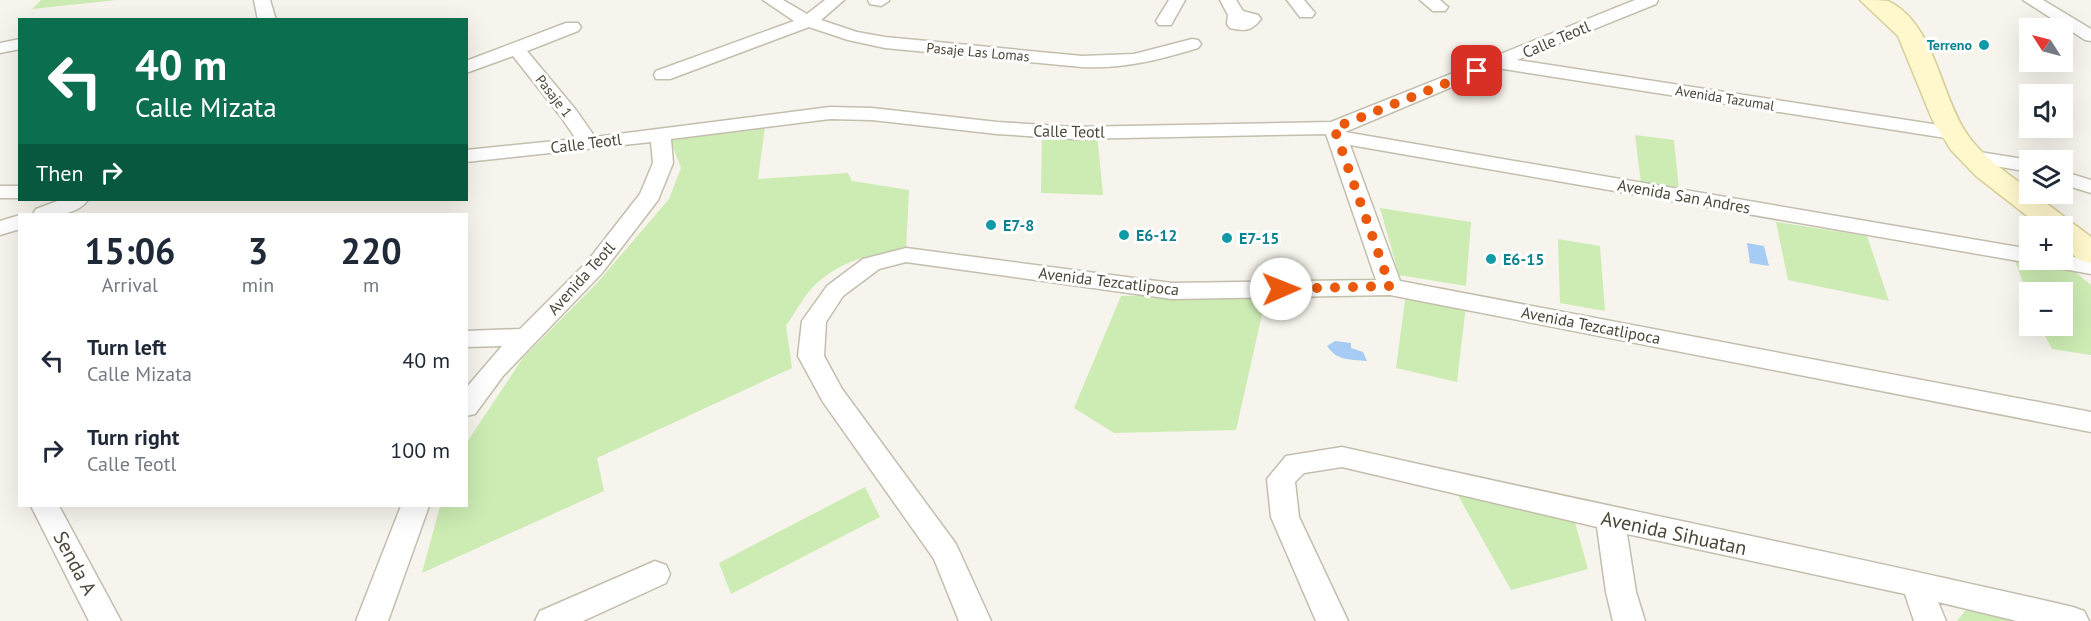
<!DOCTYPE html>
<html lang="en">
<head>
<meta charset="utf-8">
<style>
  body { margin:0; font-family:"PT Sans",sans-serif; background:#f6f6f7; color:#1f2937; height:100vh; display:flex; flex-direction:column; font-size:22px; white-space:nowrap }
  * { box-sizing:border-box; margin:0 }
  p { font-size:20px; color:#747a83 }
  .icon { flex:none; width:33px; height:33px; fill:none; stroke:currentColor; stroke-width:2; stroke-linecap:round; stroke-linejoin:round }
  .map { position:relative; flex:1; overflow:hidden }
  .details { position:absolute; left:18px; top:213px; width:450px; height:294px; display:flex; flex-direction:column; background:#fff; border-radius:0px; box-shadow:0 6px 24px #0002 }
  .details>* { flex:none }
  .guide { position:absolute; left:18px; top:18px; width:450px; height:183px; border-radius:0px; box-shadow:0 6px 24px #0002; background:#0b6e4f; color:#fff; overflow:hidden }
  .needle { width:39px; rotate:306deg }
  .buttons { position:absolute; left:2019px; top:18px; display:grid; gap:12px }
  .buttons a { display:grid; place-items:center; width:54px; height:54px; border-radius:0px; background:#fff; box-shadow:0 6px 24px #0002; font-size:30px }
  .pin { position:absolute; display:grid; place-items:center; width:51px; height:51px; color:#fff; margin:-26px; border-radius:12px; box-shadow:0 3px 9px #0006 }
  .me { position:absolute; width:66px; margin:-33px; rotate:89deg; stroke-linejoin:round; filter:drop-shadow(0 0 4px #0008) }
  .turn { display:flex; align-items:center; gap:21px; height:126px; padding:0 18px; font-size:27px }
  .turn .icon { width:78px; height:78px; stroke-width:2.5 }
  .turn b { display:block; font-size:42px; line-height:51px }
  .then { display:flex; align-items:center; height:57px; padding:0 18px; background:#0003; gap:12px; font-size:22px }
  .eta { display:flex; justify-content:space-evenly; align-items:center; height:102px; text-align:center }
  .eta b { font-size:36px; font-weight:700; line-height:42px }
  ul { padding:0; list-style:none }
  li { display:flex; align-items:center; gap:18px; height:90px; padding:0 18px }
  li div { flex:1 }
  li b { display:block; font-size:22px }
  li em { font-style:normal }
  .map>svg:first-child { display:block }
  .green { fill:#ccecb3 }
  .water { fill:#a6ccf5 }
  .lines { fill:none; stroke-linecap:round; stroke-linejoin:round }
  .minor-casing { stroke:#c3bead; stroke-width:3 }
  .secondary-casing { stroke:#d8ce9a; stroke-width:3 }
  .minor { fill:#fff; fill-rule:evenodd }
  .secondary { fill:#fff8cd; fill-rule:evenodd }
  .route { stroke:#ea580c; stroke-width:10; stroke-dasharray:0 18 }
  .culture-dot { fill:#0f9aa8; stroke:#fff; stroke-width:2 }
  .labels { text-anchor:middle; stroke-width:6; stroke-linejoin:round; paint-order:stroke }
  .far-culture-label { font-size:14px; font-weight:bold; fill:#0d838f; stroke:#fff; text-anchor:end }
  .far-street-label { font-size:14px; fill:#4c4638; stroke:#fff }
  .street-label { font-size:16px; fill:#4c4638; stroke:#fff }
  .culture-label { font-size:16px; font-weight:bold; fill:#0d838f; stroke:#fff; text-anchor:start }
  .near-street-label { font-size:20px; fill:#4c4638; stroke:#fff }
</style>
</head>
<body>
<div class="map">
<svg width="2091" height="621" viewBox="0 0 2091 621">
  <rect width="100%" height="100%" fill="#f6f4ec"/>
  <path class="green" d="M 41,0 L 117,0 L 32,9 Z
    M 765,127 L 758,179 L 848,173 L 852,181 L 909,190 L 906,251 C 874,252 840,261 816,284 C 804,295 795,313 786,326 L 792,368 L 597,458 L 604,491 L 422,573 L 440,506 L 466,506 L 467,442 L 523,358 L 597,283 L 669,199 L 681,168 L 670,139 Z
    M 1097,134 L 1103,195 L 1041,193 L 1042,135 Z
    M 1635,135 L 1674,140 L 1679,191 L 1641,184 Z
    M 1380,208 L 1471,222 L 1466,286 L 1399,275 Z
    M 1776,222 L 1867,236 L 1889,301 L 1788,280 Z
    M 1558,239 L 1600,246 L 1605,311 L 1560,303 Z
    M 2015,261 L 2067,265 L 2091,285 L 2091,355 L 2052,349 L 2040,326 L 2062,326 L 2062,292 L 2030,292 L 2029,298 Z
    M 1267,292 L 1236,430 L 1114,433 L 1074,408 L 1121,296 Z
    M 1406,293 L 1466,305 L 1457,382 L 1396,368 Z
    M 865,487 L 880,517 L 731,594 L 719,563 Z
    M 1455,490 L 1574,519 L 1588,569 L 1511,590 Z
    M 1969,606 L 2032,621 L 1957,621 Z"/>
  <path class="water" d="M 1747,243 L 1764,246 L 1769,266 L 1750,263 Z
    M 1335,341 L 1351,343 L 1351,348 L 1363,352 L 1367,361 C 1349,359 1337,361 1327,346 Z"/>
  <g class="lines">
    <defs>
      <path id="minor" d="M 254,0 L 270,0 L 276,20 L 258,20 Z
        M 763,0 L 783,0 L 807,14 L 825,0 L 844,0 L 821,20 L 857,32 L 885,37 L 1082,56 L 1134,54 L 1192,39 L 1198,40 L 1201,44 L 1198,48 C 1159,60 1123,69 1082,67 L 885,48 L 848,40 L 809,27 L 670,79 L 656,79 L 654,75 L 656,71 L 794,21 Z
        M 868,0 L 889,0 L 889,1 L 881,6 L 870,4 Z
        M 1169,0 L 1185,0 L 1171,25 L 1159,25 L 1156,21 Z
        M 1220,0 L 1236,0 L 1243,11 L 1258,15 L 1261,19 C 1251,32 1244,31 1230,28 L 1227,24 L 1228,15 Z
        M 1287,0 L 1304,0 L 1315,13 L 1312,17 L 1300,17 Z
        M 1420,0 L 1440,0 L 1448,7 L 1445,11 L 1433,11 Z
        M 1635,0 L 1658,0 L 1656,4 L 1517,60 L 1952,127 L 1959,129 L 1962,133 L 1959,137 L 1952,139 L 1497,68 L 1345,132 L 2030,249 L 2030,260 L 2062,260 L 2062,255 L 2091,260 L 2091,274 L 2042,265 L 2039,260 L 2030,263 L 1350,145 L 1400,281 L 2091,412 L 2091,432 L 1390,295 L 1172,299 L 906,262 L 879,269 L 843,296 L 826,322 L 824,356 L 842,389 L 956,544 L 991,621 L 959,621 L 934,559 L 823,402 L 798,356 L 802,321 L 827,286 L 863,259 L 906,248 L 1172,283 L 1376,280 L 1326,134 L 1074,139 L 997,134 L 872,120 L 830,119 L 671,139 L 673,163 L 658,200 L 602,273 L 503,376 L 475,414 L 466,416 L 466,388 L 502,346 L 466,347 L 466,331 L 520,329 L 586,263 L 640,194 L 653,163 L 651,142 L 466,162 L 466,150 L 576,139 L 561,117 L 513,56 L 466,73 L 466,61 L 566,23 L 578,23 L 581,27 L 578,31 L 527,51 L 576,110 L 595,137 L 830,107 L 872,108 L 997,122 L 1074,127 L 1331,122 Z
        M 2023,0 L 2043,0 L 2091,29 L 2091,41 L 2085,40 Z
        M 20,39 L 20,49 L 0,53 L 0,43 Z
        M 1973,151 L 2030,160 L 2033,160 L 2030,160 L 2030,172 L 1966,161 L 1963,157 L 1966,153 Z
        M 2062,171 L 2091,180 L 2091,193 L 2062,184 Z
        M 0,186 L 20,186 L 20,198 L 0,198 Z
        M 60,200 L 88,200 C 77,216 50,216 33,214 L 36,209 Z
        M 20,215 L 20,229 L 0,235 L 0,221 Z
        M 1342,447 C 1585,502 1830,551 2073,607 L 2084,611 L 2089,621 L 2017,621 L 1938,602 L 1946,621 L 1914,621 L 1905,594 L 1627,534 L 1636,592 L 1645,621 L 1613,621 L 1606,592 L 1597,527 L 1342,467 L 1304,473 L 1295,482 L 1299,517 L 1348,621 L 1316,621 L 1271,517 L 1267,479 L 1286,456 Z
        M 31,506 L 59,506 L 121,621 L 89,621 Z
        M 401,506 L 429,506 L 388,621 L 356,621 Z
        M 655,561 L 666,565 L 670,574 L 666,583 L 583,621 L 535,621 L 540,611 Z"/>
      <path id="secondary" d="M 1860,0 C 1868,0 1881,0 1888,1 C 1934,23 1940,92 1965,131 C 1980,155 2007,173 2030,190 L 2030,194 L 2034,194 L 2091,237 L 2091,263 L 2080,260 L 2062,246 L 2062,226 L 2040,226 L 1976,176 L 1951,150 L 1932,119 L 1898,36 Z"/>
    </defs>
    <use href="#minor" class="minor-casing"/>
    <use href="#secondary" class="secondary-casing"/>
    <use href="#minor" class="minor"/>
    <use href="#secondary" class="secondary"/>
  </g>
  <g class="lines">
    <path class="route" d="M 1281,289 L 1390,286 L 1334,128 L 1477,71"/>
  </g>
  <g class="culture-dot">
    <circle cx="1984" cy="45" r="6"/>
    <circle cx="991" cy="225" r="6"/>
    <circle cx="1124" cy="235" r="6"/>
    <circle cx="1227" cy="238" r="6"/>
    <circle cx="1491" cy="259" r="6"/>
  </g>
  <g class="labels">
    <g class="far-culture-label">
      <text x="1972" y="50">Terreno</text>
    </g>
    <g class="far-street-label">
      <text transform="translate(978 52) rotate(5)" y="5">Pasaje Las Lomas</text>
      <text transform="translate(554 96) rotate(52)" y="5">Pasaje 1</text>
      <text transform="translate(1725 98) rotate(9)" y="5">Avenida Tazumal</text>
    </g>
    <g class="street-label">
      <text transform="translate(1556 39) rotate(-23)" y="6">Calle Teotl</text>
      <text transform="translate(1069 131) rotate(1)" y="6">Calle Teotl</text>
      <text transform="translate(586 143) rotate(-7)" y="6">Calle Teotl</text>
      <text transform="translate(1684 196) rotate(10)" y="6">Avenida San Andres</text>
      <text transform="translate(581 278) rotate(-48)" y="6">Avenida Teotl</text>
      <text transform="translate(1109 281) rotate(7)" y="6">Avenida Tezcatlipoca</text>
      <text transform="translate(1591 325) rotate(11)" y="6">Avenida Tezcatlipoca</text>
    </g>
    <g class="culture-label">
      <text x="1003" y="231">E7-8</text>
      <text x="1136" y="241">E6-12</text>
      <text x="1239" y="244">E7-15</text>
      <text x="1503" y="265">E6-15</text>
    </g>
    <g class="near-street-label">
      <text transform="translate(1674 533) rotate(12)" y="7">Avenida Sihuatan</text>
      <text transform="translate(75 563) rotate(62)" y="7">Senda A</text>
    </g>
  </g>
</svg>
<div class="buttons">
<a><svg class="needle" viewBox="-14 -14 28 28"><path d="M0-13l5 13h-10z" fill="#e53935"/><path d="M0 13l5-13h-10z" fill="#747a83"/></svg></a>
<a><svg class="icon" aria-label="sound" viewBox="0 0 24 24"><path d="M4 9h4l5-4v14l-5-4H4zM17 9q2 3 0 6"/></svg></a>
<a><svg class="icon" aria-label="layers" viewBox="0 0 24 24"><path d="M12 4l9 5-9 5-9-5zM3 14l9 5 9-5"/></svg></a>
<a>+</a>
<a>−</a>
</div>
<div class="pin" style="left:1477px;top:71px;background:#d93025"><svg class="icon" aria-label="arrive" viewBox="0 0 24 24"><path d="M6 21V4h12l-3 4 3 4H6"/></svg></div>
<svg class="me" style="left:1281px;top:289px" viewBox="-20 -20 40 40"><circle r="19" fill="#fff"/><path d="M0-13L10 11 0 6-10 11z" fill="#ea580c"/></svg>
<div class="guide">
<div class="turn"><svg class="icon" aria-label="left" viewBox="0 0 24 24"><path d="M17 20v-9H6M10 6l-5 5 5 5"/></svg><div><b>40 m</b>Calle Mizata</div></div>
<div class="then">Then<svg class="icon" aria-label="right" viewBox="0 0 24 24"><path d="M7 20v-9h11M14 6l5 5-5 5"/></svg></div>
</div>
<section class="details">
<div class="eta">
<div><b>15:06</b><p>Arrival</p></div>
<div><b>3</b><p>min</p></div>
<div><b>220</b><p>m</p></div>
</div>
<ul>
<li><svg class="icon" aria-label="left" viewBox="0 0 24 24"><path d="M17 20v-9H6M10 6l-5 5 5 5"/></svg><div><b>Turn left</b><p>Calle Mizata</p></div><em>40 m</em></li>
<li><svg class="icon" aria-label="right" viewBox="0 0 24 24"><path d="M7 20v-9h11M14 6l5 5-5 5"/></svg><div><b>Turn right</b><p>Calle Teotl</p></div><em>100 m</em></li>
</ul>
</section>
</div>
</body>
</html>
